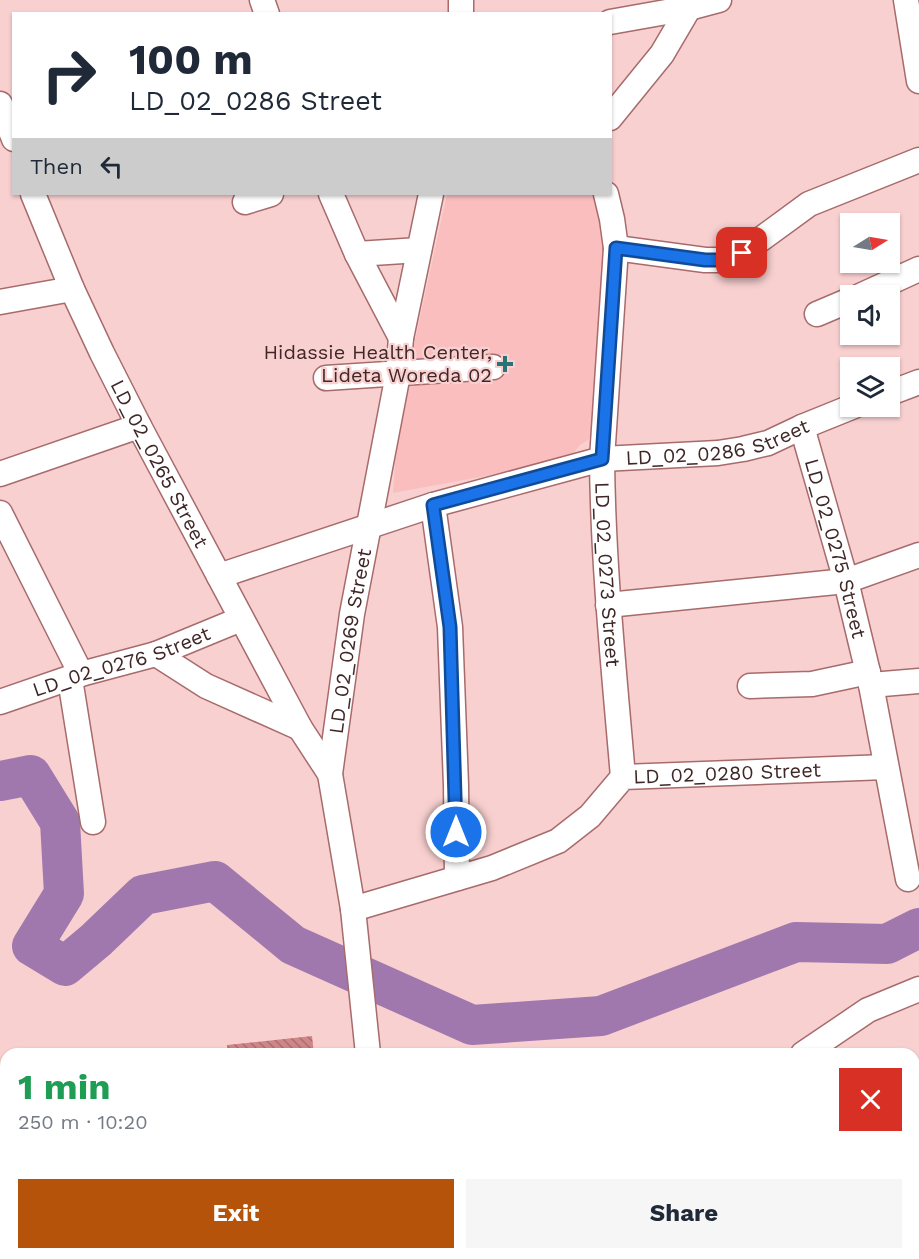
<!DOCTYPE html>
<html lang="en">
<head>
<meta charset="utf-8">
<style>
  body { margin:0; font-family:"Work Sans",sans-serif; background:#f6f6f7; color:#1f2937; height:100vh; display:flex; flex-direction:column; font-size:22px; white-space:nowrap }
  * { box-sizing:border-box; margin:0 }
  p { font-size:20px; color:#747a83 }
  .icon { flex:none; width:33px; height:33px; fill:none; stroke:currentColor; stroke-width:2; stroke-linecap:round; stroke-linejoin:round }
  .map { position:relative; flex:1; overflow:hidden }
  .side { position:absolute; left:0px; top:1048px; width:920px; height:212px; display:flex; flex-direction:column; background:#fff; border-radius:18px 18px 0 0; box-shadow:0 2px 4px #0004 }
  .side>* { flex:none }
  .guide { position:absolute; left:12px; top:12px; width:600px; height:183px; border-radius:0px; box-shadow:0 2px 4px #0004; background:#fff; color:#1f2937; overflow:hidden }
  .needle { width:39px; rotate:79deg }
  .controls { position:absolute; left:840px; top:213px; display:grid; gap:12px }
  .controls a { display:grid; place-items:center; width:60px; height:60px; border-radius:0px; background:#fff; box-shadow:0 2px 4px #0004; font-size:30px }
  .pin { position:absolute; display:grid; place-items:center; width:51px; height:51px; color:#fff; margin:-26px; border-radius:12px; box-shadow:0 3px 9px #0006 }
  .me { position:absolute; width:66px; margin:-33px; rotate:0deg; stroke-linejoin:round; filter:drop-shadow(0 0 4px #0008) }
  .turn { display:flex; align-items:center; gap:21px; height:126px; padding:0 18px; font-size:27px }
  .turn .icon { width:78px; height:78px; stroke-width:2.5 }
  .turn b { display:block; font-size:42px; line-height:51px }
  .then { display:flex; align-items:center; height:57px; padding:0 18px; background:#0003; gap:12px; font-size:22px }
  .round { display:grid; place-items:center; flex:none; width:63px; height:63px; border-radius:0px; background:#f6f6f7 }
  .summary { display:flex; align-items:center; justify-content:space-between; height:102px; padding:0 18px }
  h1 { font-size:36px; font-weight:700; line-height:45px; color:#1e9e55 }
  .cta { display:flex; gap:12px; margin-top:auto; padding:12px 18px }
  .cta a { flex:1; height:69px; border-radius:0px; background:#b45309; color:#fff; font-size:24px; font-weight:700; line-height:69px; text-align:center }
  .cta a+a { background:#f6f6f7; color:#1f2937 }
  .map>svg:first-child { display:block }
  .built { fill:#fabebf }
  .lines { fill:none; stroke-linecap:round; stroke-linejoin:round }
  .river { stroke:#a178ae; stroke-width:40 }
  .building { fill:url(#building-back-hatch) }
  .street-casing { stroke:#a76b6c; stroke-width:27 }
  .street { stroke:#fff; stroke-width:24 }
  .route-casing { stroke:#114b97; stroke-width:15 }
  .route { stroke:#1a73e8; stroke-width:10 }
  .poi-dot { fill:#297376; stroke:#f9d0d0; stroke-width:2 }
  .labels { text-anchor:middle; stroke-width:4.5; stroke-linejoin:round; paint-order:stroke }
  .poi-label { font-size:20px; fill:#402727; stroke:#f9d0d0; text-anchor:end }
  .street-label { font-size:20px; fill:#402727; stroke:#f9d0d0 }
</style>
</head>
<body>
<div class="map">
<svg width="919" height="1259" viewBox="0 0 919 1259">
  <defs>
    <pattern id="building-back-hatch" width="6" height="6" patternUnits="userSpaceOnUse" patternTransform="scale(1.5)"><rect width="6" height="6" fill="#d08688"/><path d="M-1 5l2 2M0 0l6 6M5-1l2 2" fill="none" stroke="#aa6e6f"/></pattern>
  </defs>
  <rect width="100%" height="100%" fill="#f9d0d0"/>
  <path class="built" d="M 447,194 L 605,194 L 614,233 L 592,433 L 588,440 L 580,445 L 572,455 L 502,473 L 393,493 L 396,452 L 405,386 Z"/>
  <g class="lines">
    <path class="river" d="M 0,781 L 31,775 L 60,822 L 64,894 L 32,946 L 65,966 L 96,940 L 143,895 L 215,881 L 293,945 L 472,1025 L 601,1016 L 796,942 L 887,944 L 919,928"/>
  </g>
  <path class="building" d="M 312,1036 L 314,1054 L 228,1054 L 227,1045 Z
    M 164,1050 L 165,1054 L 139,1054 L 139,1053 Z
    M 6,1069 L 6,1105 L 0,1106 L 0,1070 Z
    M 0,1194 L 2,1194 L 6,1210 L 6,1213 L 1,1214 L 6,1236 L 6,1254 L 10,1254 L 11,1259 L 0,1259 Z
    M 136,1254 L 227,1254 L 228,1259 L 137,1259 Z"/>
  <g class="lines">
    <defs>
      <g id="street">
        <path d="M 262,0 L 267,14"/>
        <path d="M 461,0 L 461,14"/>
        <path d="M 906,0 L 919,81"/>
        <path d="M 610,22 L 689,8 L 719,0"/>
        <path d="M 0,104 L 14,139"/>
        <path d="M 610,118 L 662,54 L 689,8"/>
        <path id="s1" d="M 33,194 L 72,289 L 102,353 L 139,426 L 300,728 L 330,774"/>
        <path d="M 331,194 L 357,254 L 401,338"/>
        <path id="s2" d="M 606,194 L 612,219 L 616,248 L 602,459 C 603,565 614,671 623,777"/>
        <path d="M 245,202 L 271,194"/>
        <path d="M 616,248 L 705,260 L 721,260 L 742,253 L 809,204 L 919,160"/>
        <path d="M 357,254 L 419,250"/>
        <path d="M 860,296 L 919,269"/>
        <path d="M 0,302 L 72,289"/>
        <path d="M 817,314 L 850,300"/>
        <path d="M 326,378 L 493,367"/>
        <path d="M 890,393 L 919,382"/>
        <path id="s3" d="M 802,427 L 846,581 L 871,685 L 908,879"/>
        <path d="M 0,474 L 139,426"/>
        <path d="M 433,505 L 450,627 L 456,785 L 457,878"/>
        <path d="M 0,513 L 81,674"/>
        <path id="s4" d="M 219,576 L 433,505 L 602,459 L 718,453 L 743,449 L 768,443 L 802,427 L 854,406"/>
        <path d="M 608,605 L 846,581 L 919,555"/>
        <path d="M 156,654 L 206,686 L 300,728"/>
        <path d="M 70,679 L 93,822"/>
        <path d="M 871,685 L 919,681"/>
        <path d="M 750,686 L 812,684 L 868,672"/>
        <path id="s5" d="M 0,702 L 81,674 L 156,654 L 241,619"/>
        <path id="s6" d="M 353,909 L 492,868 L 558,841 L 590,816 L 623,777 L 886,767"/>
        <path id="s7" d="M 368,1054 L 353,909 L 330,774 L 352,614 L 398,374 L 401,338 L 431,194"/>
        <path d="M 803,1054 L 868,1010 L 919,989"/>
        <path d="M 0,1137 L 6,1136"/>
        <path d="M 104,1254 L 105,1259"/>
        <path d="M 265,1254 L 266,1259"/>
        <path d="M 393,1254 L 394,1259"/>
        <path d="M 689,1254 L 692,1259"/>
        <path d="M 530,1259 L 540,1255"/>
      </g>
    </defs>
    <use href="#street" class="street-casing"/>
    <use href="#street" class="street"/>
  </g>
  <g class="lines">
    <defs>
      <path id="route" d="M 456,832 L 450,627 L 433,505 L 602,459 L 616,248 L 705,260 L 721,260 L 742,253"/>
    </defs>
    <use href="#route" class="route-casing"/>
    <use href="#route" class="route"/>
  </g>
  <path class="poi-dot" d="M502 355h6v6h6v6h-6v6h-6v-6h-6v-6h6z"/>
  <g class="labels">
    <g class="poi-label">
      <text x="492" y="359">Hidassie Health Center,<tspan x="492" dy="23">Lideta Woreda 02</tspan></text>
    </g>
    <g class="street-label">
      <text dy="7" stroke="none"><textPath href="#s4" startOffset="518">LD_02_0286 Street</textPath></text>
      <text dy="7" stroke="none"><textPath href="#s1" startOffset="298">LD_02_0265 Street</textPath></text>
      <text dy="7" stroke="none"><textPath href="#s3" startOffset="126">LD_02_0275 Street</textPath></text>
      <text dy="7" stroke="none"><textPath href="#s2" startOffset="382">LD_02_0273 Street</textPath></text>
      <text dy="7" stroke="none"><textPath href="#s7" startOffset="417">LD_02_0269 Street</textPath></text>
      <text dy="7" stroke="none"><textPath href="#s5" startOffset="128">LD_02_0276 Street</textPath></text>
      <text dy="7" stroke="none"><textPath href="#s6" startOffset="412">LD_02_0280 Street</textPath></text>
    </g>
  </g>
</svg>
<div class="controls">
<a><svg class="needle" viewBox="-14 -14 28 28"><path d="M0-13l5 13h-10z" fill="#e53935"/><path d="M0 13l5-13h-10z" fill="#747a83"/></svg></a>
<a><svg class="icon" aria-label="sound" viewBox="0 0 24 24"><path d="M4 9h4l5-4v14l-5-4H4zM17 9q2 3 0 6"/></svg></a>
<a><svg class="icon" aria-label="layers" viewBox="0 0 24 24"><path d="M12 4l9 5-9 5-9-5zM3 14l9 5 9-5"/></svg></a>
</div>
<div class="pin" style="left:742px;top:253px;background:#d93025"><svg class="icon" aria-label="arrive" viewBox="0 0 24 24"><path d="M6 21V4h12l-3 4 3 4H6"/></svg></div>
<svg class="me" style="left:456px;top:832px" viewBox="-20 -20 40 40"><circle r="17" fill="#1a73e8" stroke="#fff" stroke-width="3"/><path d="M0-11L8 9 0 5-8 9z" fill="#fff"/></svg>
<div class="guide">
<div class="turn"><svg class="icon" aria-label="right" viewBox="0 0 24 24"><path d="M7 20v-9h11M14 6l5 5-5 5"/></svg><div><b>100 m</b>LD_02_0286 Street</div></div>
<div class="then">Then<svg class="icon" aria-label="left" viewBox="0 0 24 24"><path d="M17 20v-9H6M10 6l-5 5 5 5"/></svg></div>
</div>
<section class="side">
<div class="summary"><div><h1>1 min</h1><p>250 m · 10:20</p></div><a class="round" style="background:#d93025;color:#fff"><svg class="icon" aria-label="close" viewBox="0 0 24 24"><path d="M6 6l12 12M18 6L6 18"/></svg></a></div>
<div class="cta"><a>Exit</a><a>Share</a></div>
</section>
</div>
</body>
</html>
